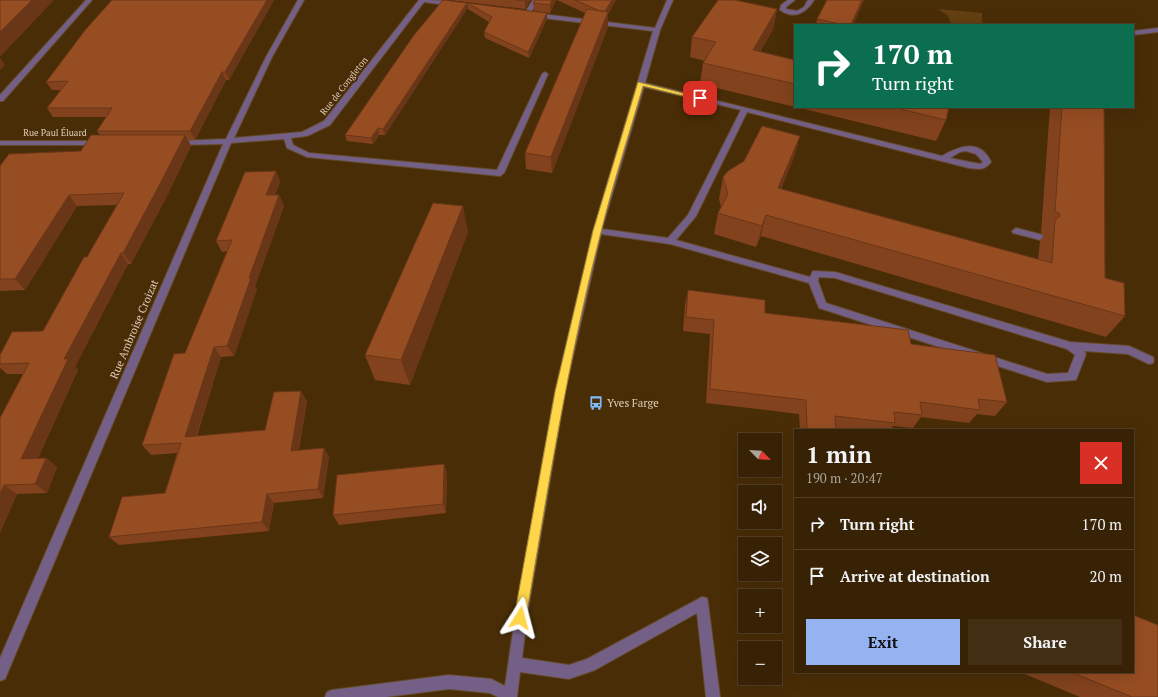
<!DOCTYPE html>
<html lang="en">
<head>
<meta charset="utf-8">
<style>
  body { margin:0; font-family:"PT Serif",serif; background:#422f13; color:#f1f3f6; height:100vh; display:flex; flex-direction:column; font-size:15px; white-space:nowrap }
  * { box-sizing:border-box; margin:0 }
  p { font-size:13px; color:#aaa49a }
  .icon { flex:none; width:22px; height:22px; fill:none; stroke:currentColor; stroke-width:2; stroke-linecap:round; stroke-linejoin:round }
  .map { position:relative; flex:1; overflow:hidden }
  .sheet { position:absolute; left:794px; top:429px; width:340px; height:244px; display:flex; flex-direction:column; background:#372205; border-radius:0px; box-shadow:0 4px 16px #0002,0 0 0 1px #513f27 }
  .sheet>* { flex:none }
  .top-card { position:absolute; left:794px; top:24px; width:340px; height:84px; border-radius:0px; box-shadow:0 4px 16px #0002,0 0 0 1px #513f27; background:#0b6e4f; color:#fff; overflow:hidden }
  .needle { width:26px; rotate:114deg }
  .tools { position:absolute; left:738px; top:433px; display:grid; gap:8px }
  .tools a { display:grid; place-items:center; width:44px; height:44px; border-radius:0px; background:#372205; box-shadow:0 4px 16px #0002,0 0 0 1px #513f27; font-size:20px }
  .pin { position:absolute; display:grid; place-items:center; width:34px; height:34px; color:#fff; margin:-17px; border-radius:8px; box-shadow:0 2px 6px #0006 }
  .me { position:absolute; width:44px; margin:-22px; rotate:9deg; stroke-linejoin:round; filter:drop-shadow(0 0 3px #0008) }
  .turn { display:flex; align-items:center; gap:14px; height:84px; padding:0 12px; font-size:18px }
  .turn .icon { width:52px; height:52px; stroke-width:2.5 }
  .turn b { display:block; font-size:28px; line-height:34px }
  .round { display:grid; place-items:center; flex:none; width:42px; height:42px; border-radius:0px; background:#422f13 }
  .overview { display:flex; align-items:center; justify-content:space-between; height:68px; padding:0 12px }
  h1 { font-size:24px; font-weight:700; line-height:30px }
  .button { display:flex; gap:8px; margin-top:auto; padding:8px 12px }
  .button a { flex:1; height:46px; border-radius:0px; background:#95b2f1; color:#111; font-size:16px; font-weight:700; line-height:46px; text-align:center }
  .button a+a { background:#422f13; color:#f1f3f6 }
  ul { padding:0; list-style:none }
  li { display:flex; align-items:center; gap:12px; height:52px; padding:0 12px; border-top:1px solid #513f27 }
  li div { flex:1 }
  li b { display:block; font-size:15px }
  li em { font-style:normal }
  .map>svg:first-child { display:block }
  .green { fill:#633f11 }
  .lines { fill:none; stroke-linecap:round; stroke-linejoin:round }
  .minor-casing { stroke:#644a28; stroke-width:2 }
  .minor { fill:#746086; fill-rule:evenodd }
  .wall { fill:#82421d }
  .shaded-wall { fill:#6a3618 }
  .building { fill:#974d22; stroke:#6a3618 }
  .route { fill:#ffd54a; stroke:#a68a30 }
  .labels { text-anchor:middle; stroke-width:4; stroke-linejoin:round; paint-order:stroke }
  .far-street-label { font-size:9px; fill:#e0cebc; stroke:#492d07 }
  .street-label { font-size:11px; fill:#e0cebc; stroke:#492d07 }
  .poi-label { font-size:11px; fill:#e0cebc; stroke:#492d07; text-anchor:start }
</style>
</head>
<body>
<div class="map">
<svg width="1158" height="697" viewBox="0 0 1158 697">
  <rect width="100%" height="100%" fill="#492d07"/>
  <path class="green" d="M 938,9 L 982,13 L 982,23 C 975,28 959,26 951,23 L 948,16 Z"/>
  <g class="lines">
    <defs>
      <path id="minor" d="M 86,0 L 92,0 L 3,101 L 0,101 L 0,95 Z
        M 298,0 L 304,0 L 272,57 L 234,138 L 302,132 L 324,121 L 419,0 C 430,0 448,0 457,4 L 454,6 L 424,2 L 330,125 L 307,136 L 291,138 L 293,145 L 309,153 L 497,170 L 542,74 L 545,72 L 548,74 L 504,173 L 500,176 L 307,157 L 287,148 L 284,139 L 231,143 L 5,679 L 0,681 L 0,658 L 223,144 L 176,145 L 172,143 L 176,141 L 226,139 L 266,57 Z
        M 533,0 L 539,0 L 529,15 L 525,15 L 524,14 Z
        M 667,0 L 673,0 L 660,30 L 645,83 L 942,156 C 959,146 980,138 991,162 C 984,171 979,169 969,168 L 747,112 L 696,216 L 676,240 L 810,277 L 813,271 L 835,272 L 1070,342 L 1129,346 L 1153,357 L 1154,360 L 1153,363 L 1149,364 L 1128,354 L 1084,351 L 1086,354 L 1076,380 L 1047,382 L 819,308 L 809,283 L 670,244 L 601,234 L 565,392 L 528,610 L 522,658 L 569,665 L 587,659 L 702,597 L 707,598 L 708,603 L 720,697 L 706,697 L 697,613 L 595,670 L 569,679 L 520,672 L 517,697 L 498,697 L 490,693 L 449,689 L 386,697 L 325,697 L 327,692 L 332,690 L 449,675 L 491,679 L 505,686 L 516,610 L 555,392 L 593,231 L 653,31 L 534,17 L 531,15 L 534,13 L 655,28 ZM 644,87 L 741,110 L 688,215 L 668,238 L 602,229 ZM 966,151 L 976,154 L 983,162 L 980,164 L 950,158 L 960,152 ZM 819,277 L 835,278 L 1067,349 L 1075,355 L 1068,373 L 1047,374 L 826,303 L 818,281 Z
        M 788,0 L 795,0 L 786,7 L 786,9 L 797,11 L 804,7 L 808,0 L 814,0 C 806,13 794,20 780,10 L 781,5 Z
        M 1158,28 L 1158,32 L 1133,35 L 1133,31 Z
        M 0,141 L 100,141 L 104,143 L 100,145 L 0,145 Z
        M 1016,228 L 1043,235 L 1044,237 L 1040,240 L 1013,233 L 1012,231 Z"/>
    </defs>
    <use href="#minor" class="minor-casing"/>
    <use href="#minor" class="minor"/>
  </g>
  <path class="wall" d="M 112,0 L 274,0 L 229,80 L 226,80 L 195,140 L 188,140 L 191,146 L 167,196 L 131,264 L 128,264 L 75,367 L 78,370 L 38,458 L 46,458 L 57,467 L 47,493 L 17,494 L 0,533 L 0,418 L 23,374 L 7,374 L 0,368 L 0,355 L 43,331 L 87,257 L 117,205 L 77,206 L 25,290 L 0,291 L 0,166 L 81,151 L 100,135 L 97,131 L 106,117 L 53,117 L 47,108 L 61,90 L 52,90 L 46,82 Z
    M 449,0 L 531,0 L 525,9 Z
    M 556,0 L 550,13 L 534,11 L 533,3 Z
    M 557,0 L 616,0 L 608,14 L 608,27 L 552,173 L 526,169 L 525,153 L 585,13 Z
    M 827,0 L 864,0 L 853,25 L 816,25 L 817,19 Z
    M 467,3 L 547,19 L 529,58 L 485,38 L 484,32 L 489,22 L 468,9 Z
    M 467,9 L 385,135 L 379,135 L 373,144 L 347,141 L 345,135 Z
    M 777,9 L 773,29 L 760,52 L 795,60 L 795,107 L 700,84 L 703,63 L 705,61 L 690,57 L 692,37 Z
    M 796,107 L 949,107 L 946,120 L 936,141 Z
    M 1050,107 L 1104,107 L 1105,278 L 1125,316 L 1106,337 L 761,236 L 756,247 L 714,234 L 718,213 L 721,207 L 719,199 L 723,177 L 800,136 L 794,157 L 781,189 L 1038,260 L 1040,241 L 1044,235 L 1041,233 Z
    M 276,171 L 280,182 L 275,195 L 279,195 L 284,206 L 255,286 L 257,289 L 234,356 L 221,357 L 197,436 L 265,430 L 307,401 L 299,450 L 324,448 L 329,457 L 323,498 L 274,503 L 269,531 L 119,545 L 109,537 L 165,493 L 177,453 L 151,455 L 142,445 L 185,353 L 227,251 L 222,252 L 216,241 Z
    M 468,232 L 410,385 L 375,380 L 365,355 Z
    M 688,290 L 765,313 L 911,344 L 1007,402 L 995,416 L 977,414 L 969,423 L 921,417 L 913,428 L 893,426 L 891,430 L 800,430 L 799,414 L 706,403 L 710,334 L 683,331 L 685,305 Z
    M 444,464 L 447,474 L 446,513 L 339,525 L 333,515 Z
    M 1020,672 L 1133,672 L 1158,697 L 1080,697 Z"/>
  <path class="shaded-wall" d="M 32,0 L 54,0 L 0,57 L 0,32 Z
    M 267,0 L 274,0 L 229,80 L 225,72 Z
    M 525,0 L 531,0 L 525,9 Z
    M 552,0 L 556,0 L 550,13 L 550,5 Z
    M 612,0 L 616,0 L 608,14 L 608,27 L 552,173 L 551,157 L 605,12 Z
    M 862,0 L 864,0 L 853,25 L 851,25 Z
    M 467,3 L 467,9 L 385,135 L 383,129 Z
    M 777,9 L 773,29 L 749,71 L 753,50 Z
    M 547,13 L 547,19 L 529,58 L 528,52 Z
    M 0,58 L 5,65 L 0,70 Z
    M 222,72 L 226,80 L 195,140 L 190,131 Z
    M 378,128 L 379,135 L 373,144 L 371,138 Z
    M 185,135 L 191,146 L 167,196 L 131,264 L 123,253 Z
    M 800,136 L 794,157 L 772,210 L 778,188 Z
    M 276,171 L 280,182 L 271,206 L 266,195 Z
    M 69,195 L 77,206 L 25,290 L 15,279 Z
    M 279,195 L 284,206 L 255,286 L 257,289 L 234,356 L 227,346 L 249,278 Z
    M 463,206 L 468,232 L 410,385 L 401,360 Z
    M 766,215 L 761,236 L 756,247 L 762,226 Z
    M 121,253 L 128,264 L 75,367 L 78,370 L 33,468 L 21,459 L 64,359 Z
    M 214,347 L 221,357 L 193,446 L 185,437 Z
    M 301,391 L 307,401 L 297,460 L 291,451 Z
    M 324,448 L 329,457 L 323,498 L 318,489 Z
    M 46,458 L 57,467 L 47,493 L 35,484 Z
    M 444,464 L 447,474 L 446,513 L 443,504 Z
    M 4,485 L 17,494 L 0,533 L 0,494 Z
    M 267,494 L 274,503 L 269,531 L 262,522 Z"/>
  <path class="building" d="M 0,0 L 32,0 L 0,32 Z
    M 112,0 L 267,0 L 225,72 L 222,72 L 190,131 L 97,131 L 112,108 L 47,108 L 68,81 L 46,82 L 86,29 Z
    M 443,0 L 467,3 L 383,129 L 378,128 L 371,138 L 345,135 L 414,35 Z
    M 516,0 L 525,0 L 525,1 Z
    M 535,0 L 552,0 L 550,5 L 533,3 Z
    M 575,0 L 612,0 L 605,11 L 600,11 Z
    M 718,0 L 735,0 L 777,9 L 753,50 L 795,60 L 795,84 L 703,63 L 716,42 L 692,37 Z
    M 827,0 L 862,0 L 851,25 L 845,25 L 817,19 Z
    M 467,3 L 547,13 L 528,52 L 484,32 L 492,17 Z
    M 587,9 L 608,12 L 551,157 L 525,153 Z
    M 892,107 L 949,107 L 946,120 Z
    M 1062,107 L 1104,107 L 1105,278 L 1124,283 L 1125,316 L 766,215 L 762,226 L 718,213 L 728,194 L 723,177 L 728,171 L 744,161 L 762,126 L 800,136 L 778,188 L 1052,263 L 1055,220 L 1060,216 L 1059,213 L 1055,211 Z
    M 91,135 L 185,135 L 160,184 L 123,253 L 121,253 L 64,359 L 68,359 L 21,459 L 46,458 L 35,484 L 4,485 L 0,494 L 0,418 L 29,363 L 0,364 L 0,355 L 12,332 L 43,331 L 84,257 L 87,257 L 124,193 L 69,195 L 15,279 L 0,279 L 0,166 L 9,154 L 81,151 Z
    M 276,171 L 266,195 L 279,195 L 249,278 L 251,278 L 227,346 L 214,347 L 185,437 L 265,430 L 274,392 L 301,391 L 291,451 L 324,448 L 318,489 L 267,494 L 262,522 L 109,537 L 122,497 L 165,493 L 181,443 L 142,445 L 174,354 L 185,353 L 232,240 L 216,241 L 245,172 Z
    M 433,203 L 463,206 L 401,360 L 365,355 Z
    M 688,290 L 765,300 L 765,313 L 908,330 L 911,344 L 995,355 L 1007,402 L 978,399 L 980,410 L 920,402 L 922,415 L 894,412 L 895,423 L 835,416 L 836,430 L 807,430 L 806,400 L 710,389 L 714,320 L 686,317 Z
    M 444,464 L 443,504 L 333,515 L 337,475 Z
    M 1133,615 L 1158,625 L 1158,697 L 1132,697 L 1071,672 L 1133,672 Z"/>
  <path class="route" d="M 638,82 L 703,98 L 700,100 L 643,86 C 629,135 613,183 601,232 C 568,359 548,489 526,618 L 524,623 L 520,624 L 516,623 L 514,618 L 555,392 L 579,290 L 593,231 Z"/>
  <defs>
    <symbol id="bus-bare" viewBox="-9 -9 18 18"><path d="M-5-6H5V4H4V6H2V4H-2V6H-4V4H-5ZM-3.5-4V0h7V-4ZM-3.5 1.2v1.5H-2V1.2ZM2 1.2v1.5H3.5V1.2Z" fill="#7ebdf9" stroke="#492d07" stroke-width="2.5" paint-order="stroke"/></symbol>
  </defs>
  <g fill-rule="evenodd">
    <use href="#bus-bare" x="586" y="393" width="20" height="20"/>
  </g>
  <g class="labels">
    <g class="far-street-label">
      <text transform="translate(344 86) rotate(-52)" y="3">Rue de Congleton</text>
      <text x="55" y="136">Rue Paul Éluard</text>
    </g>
    <g class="street-label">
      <text transform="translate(134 329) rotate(-67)" y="4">Rue Ambroise Croizat</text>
    </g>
    <g class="poi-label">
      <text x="607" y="407">Yves Farge</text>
    </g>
  </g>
</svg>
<div class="tools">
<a><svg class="needle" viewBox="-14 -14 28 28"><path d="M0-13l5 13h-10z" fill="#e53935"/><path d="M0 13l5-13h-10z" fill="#aaa49a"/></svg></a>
<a><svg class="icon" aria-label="sound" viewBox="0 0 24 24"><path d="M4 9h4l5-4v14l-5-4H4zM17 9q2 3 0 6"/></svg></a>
<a><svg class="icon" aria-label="layers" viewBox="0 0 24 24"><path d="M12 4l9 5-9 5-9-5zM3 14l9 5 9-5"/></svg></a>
<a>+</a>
<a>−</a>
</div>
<div class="pin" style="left:700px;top:98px;background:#d93025"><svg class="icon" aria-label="arrive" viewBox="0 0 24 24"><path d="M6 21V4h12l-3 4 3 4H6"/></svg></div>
<svg class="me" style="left:520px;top:618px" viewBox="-20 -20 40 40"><path d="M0-17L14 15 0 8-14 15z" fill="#ffd54a" stroke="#fff" stroke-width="4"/></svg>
<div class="top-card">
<div class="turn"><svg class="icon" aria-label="right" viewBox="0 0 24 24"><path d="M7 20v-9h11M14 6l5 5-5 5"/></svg><div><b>170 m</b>Turn right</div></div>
</div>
<section class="sheet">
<div class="overview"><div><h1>1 min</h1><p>190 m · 20:47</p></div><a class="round" style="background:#d93025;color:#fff"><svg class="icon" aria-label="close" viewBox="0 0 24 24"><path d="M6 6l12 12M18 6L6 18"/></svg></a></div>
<ul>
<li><svg class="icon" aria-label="right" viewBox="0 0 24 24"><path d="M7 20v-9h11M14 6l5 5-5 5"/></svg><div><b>Turn right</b></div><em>170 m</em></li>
<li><svg class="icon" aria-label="arrive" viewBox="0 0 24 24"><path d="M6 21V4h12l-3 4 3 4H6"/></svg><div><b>Arrive at destination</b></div><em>20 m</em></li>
</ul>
<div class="button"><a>Exit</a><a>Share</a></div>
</section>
</div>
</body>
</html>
